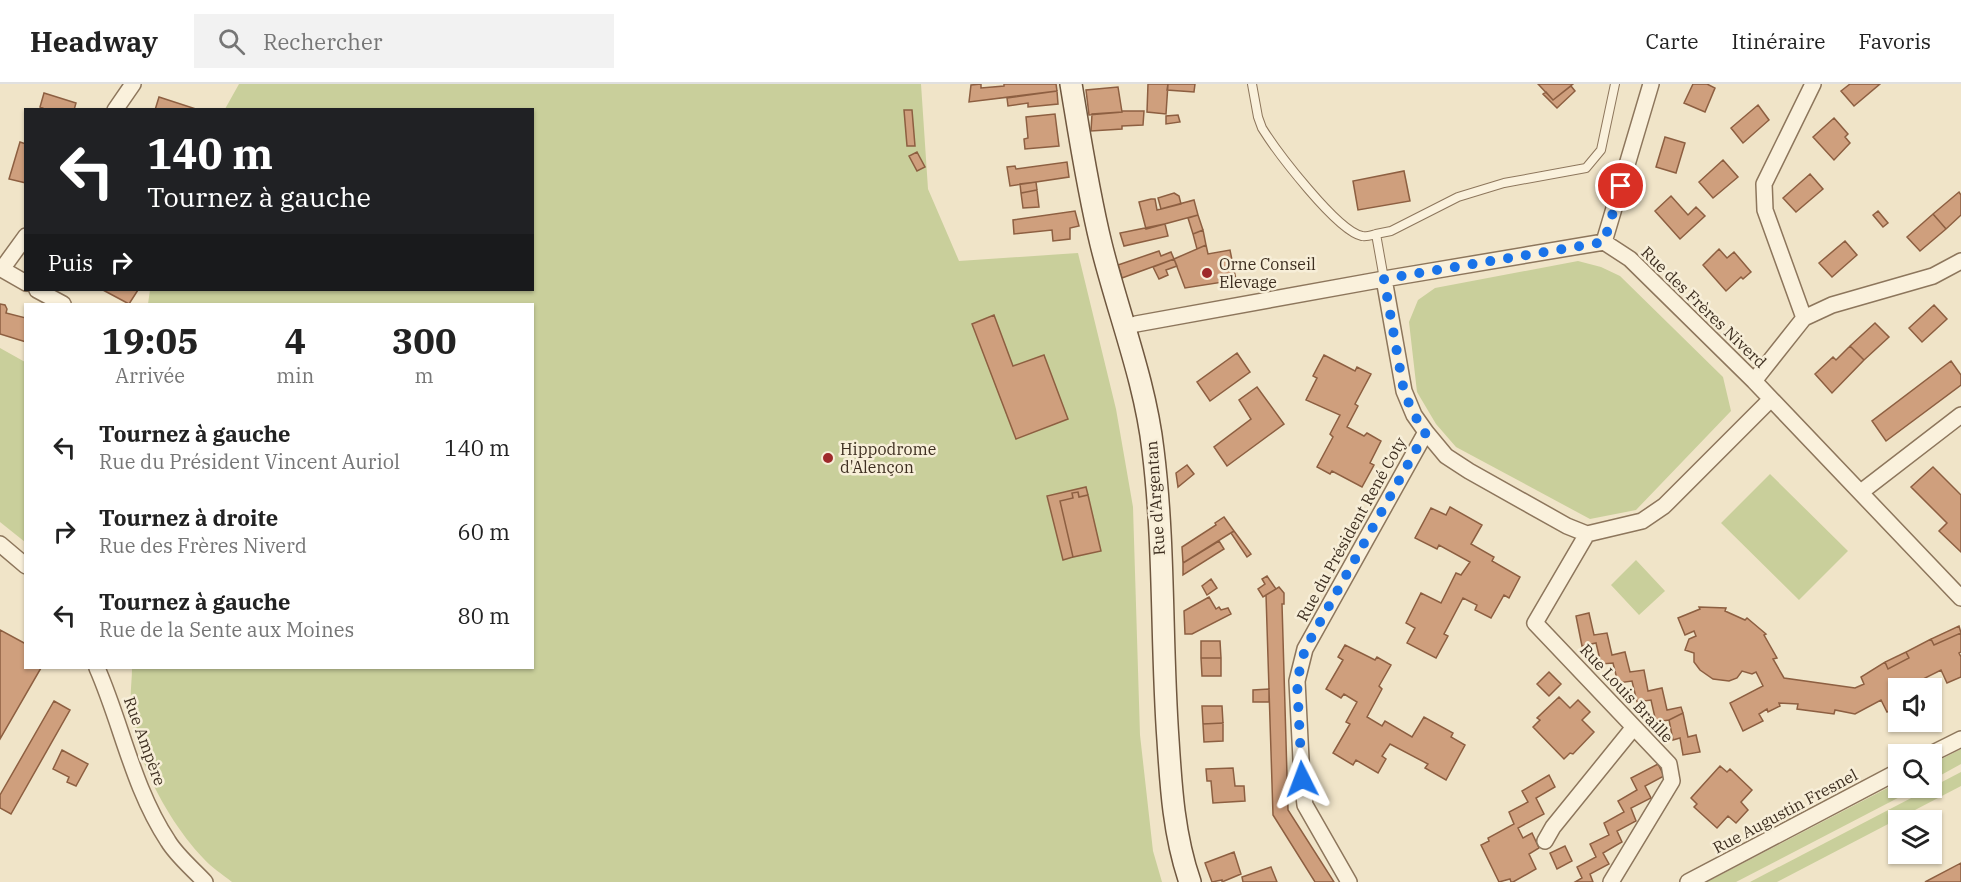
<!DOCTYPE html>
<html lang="fr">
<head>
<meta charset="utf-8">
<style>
  body { margin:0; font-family:"IBM Plex Serif",serif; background:#f2f2f2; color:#222; height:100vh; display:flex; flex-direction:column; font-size:22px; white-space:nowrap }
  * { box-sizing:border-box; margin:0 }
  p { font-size:20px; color:#767676 }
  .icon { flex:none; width:33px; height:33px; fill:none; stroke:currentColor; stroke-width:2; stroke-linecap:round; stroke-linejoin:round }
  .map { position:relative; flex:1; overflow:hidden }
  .side { position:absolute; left:24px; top:219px; width:510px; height:366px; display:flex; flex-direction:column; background:#fff; border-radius:0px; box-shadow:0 2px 4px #0004 }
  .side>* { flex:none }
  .banner { position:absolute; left:24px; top:24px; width:510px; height:183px; border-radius:0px; box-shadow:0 2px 4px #0004; background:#202124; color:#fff; overflow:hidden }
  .fabs { position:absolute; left:1888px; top:594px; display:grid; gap:12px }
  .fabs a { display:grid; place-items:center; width:54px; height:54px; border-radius:0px; background:#fff; box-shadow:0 2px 4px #0004; font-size:30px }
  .pin { position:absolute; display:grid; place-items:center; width:51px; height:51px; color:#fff; margin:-26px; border:3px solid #fff; border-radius:50%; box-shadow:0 2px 6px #0007 }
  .me { position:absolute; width:66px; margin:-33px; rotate:357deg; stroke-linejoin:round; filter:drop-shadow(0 0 4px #0008) }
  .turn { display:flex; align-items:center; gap:21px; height:126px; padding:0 24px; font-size:27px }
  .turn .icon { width:78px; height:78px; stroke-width:2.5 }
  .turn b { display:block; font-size:42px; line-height:51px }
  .then { display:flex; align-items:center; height:57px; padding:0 24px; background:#0003; gap:12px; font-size:22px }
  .eta { display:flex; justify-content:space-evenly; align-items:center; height:102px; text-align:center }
  .eta b { font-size:36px; font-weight:800; line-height:42px }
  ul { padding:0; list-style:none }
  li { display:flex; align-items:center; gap:18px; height:84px; padding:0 24px }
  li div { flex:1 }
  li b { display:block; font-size:22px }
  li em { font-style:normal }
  header { display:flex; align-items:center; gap:36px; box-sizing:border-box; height:84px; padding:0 30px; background:#fff; border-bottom:2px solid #e0e0e0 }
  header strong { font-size:28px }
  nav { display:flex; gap:33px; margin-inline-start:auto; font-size:21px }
  .search { width:420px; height:54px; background:#f2f2f2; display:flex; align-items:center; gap:15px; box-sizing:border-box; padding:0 21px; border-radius:0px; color:#767676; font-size:22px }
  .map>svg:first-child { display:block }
  .green { fill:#c9cf9b }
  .building { fill:#cf9f7d; stroke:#8d5f41; stroke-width:1.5 }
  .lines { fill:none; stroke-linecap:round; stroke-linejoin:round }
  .lane-casing { stroke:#8d765c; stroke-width:10 }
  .street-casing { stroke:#8d765c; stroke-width:18 }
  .secondary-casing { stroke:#6f573f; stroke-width:24 }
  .lane { stroke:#faf1dc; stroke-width:8 }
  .street { stroke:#faf1dc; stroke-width:15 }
  .secondary { stroke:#faf1dc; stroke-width:21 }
  .route { stroke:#1a73e8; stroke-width:10; stroke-dasharray:0 18 }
  .poi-dot { fill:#9e2a2b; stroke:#f7eed8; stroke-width:2 }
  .labels { text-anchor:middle; stroke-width:5; stroke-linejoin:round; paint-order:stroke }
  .poi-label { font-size:16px; fill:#3d2e20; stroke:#f7eed8; text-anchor:start }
  .street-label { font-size:16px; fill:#3d2e20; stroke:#f7eed8 }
</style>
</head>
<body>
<header>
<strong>Headway</strong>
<div class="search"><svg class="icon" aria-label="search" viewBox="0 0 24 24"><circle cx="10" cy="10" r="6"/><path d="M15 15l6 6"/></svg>Rechercher</div>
<nav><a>Carte</a><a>Itinéraire</a><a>Favoris</a></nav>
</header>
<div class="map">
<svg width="1961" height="798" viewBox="0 0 1961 798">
  <rect width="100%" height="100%" fill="#f0e4c8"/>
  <path class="green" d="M 239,0 L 921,0 L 928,105 L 959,177 L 1078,169 L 1116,325 L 1133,423 L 1140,651 L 1153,767 L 1162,798 L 232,798 C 222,790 211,783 203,774 C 168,737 133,673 131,621 C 130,608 132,596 132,584 L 532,584 L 532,220 L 148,220 L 150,206 L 532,206 L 532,26 L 225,25 Z
    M 1578,177 L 1601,183 L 1620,192 L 1723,293 L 1731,327 L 1636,426 L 1590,435 L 1456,363 L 1436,340 L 1417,308 L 1409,238 L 1418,216 L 1435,204 Z
    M 0,264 L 25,278 L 25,458 L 0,438 Z
    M 1770,390 L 1848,467 L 1799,516 L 1721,439 Z
    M 1636,476 L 1665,507 L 1639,531 L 1611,501 Z
    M 1961,665 L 1961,680 L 1932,696 L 1932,680 Z
    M 1961,688 L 1961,702 L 1777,798 L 1750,798 Z
    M 1899,698 L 1899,704 L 1917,704 L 1736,798 L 1707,798 Z"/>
  <path class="building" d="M 981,0 L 981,4 L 1004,2 L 1004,0 L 1056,0 L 1057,7 L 969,18 L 971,1 Z
    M 1148,0 L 1168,0 L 1166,30 L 1147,28 Z
    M 1168,0 L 1195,0 L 1194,8 L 1167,6 Z
    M 1538,0 L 1573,0 L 1553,16 Z
    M 1693,0 L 1707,0 L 1715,4 L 1705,28 L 1684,19 Z
    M 1850,0 L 1880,0 L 1854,22 L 1841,7 Z
    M 1571,2 L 1575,7 L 1557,24 L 1543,10 L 1546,8 L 1553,16 Z
    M 1118,3 L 1122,28 L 1089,31 L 1086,6 Z
    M 1057,7 L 1058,20 L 1028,23 L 1028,19 L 1008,22 L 1007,14 Z
    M 44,9 L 76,19 L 74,26 L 47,26 L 40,23 Z
    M 159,13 L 196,25 L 196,26 L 155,26 Z
    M 1758,21 L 1769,36 L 1743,59 L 1731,44 Z
    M 904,26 L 912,26 L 915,62 L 907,62 Z
    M 1122,27 L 1144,27 L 1143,41 L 1122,42 L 1122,45 L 1091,47 L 1092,30 L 1122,28 Z
    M 1055,30 L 1059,62 L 1025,65 L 1024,55 L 1028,54 L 1026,33 Z
    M 1178,31 L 1180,38 L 1166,40 L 1166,32 Z
    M 1834,34 L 1848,50 L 1845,53 L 1850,59 L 1834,76 L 1813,53 Z
    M 1665,53 L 1685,59 L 1676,89 L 1656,83 Z
    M 20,58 L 26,60 L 26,99 L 9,95 Z
    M 917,68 L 925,83 L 917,87 L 909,72 Z
    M 1723,76 L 1738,93 L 1713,114 L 1699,98 Z
    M 1067,78 L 1069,93 L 1010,102 L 1007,83 L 1015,82 L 1016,85 Z
    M 1404,87 L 1410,117 L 1358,126 L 1353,97 Z
    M 1810,90 L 1823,105 L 1796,128 L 1783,114 Z
    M 1036,98 L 1037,106 L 1021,109 L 1020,100 Z
    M 1037,106 L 1039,123 L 1023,124 L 1021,109 Z
    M 1959,108 L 1961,111 L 1961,131 L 1946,145 L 1933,130 Z
    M 1174,109 L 1179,112 L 1181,120 L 1161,125 L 1158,114 Z
    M 1671,112 L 1688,131 L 1696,123 L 1705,132 L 1680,155 L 1655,127 Z
    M 1151,115 L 1155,115 L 1157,126 L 1194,116 L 1198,131 L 1146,145 L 1139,118 Z
    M 1075,127 L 1079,142 L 1070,144 L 1070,155 L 1053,157 L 1052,146 L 1014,150 L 1013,136 Z
    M 1878,127 L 1888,139 L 1883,143 L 1873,131 Z
    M 1933,130 L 1946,145 L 1920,167 L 1907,153 Z
    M 1198,131 L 1203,146 L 1193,150 L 1188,134 Z
    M 1165,140 L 1168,152 L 1124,162 L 1120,149 Z
    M 1203,146 L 1206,161 L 1197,165 L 1193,150 Z
    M 1845,157 L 1857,171 L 1832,193 L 1819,179 Z
    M 1206,161 L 1208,170 L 1230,166 L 1236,196 L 1185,204 L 1174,175 Z
    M 1719,165 L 1727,174 L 1734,168 L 1751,188 L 1743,195 L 1741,193 L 1726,207 L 1703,181 Z
    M 1159,167 L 1161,172 L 1171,168 L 1174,175 L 1122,194 L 1118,181 Z
    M 1174,175 L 1177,182 L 1166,186 L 1168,191 L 1159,195 L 1153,183 Z
    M 103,206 L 138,206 L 129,220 Z
    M 0,220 L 5,221 L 7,225 L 6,229 L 26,234 L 26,258 L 0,250 Z
    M 1934,221 L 1947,235 L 1922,258 L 1909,244 Z
    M 994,231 L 1013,282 L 1044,271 L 1068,335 L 1016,355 L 972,240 Z
    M 1875,239 L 1889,253 L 1864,276 L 1850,262 Z
    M 1850,262 L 1864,276 L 1832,309 L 1815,290 L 1833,273 L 1836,276 Z
    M 1237,269 L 1250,288 L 1210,317 L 1197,298 Z
    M 1324,271 L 1355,287 L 1357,283 L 1371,290 L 1355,320 L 1358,322 L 1347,343 L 1364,352 L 1367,349 L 1381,357 L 1370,379 L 1374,381 L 1362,403 L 1332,387 L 1330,390 L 1317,383 L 1333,353 L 1330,350 L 1340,331 L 1306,316 L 1317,294 L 1313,292 Z
    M 1951,277 L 1961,291 L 1961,301 L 1886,357 L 1872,337 Z
    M 1257,303 L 1284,340 L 1227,382 L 1214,363 L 1251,335 L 1239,316 Z
    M 1187,381 L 1194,390 L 1178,403 L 1176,389 Z
    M 1933,383 L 1961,411 L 1961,468 L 1939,447 L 1947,439 L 1911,403 Z
    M 1086,403 L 1088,411 L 1079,413 L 1078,408 L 1072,409 L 1073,414 L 1060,417 L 1073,473 L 1063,476 L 1047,412 Z
    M 1078,408 L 1079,413 L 1088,411 L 1101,467 L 1073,473 L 1060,417 L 1073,414 L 1072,409 Z
    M 1450,423 L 1482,441 L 1471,460 L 1494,473 L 1492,477 L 1520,493 L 1509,514 L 1504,511 L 1491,534 L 1475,526 L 1477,521 L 1463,514 L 1444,550 L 1448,552 L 1436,574 L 1407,559 L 1415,544 L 1406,539 L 1421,509 L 1441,519 L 1456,489 L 1461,491 L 1470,478 L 1439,461 L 1437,465 L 1415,454 L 1431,424 L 1446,431 Z
    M 1224,433 L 1234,447 L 1183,479 L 1182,463 L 1216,441 L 1215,439 Z
    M 1234,447 L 1251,470 L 1247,473 L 1231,449 Z
    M 1219,457 L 1224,465 L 1183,491 L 1183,479 Z
    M 1267,492 L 1276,505 L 1263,513 L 1258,505 L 1265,500 L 1262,495 Z
    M 1211,495 L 1217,504 L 1207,511 L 1202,502 Z
    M 1279,503 L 1284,509 L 1284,520 L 1282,520 L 1288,726 L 1334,798 L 1315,798 L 1273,731 L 1266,511 Z
    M 1209,513 L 1216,525 L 1219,523 L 1221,526 L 1228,524 L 1231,530 L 1192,550 L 1185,550 L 1184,527 Z
    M 1699,523 L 1726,524 L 1725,527 L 1745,536 L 1747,534 L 1766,550 L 1764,551 L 1777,574 L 1773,575 L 1784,594 L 1855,604 L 1864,600 L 1861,593 L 1885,578 L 1888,585 L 1909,574 L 1906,568 L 1931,555 L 1934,561 L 1961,549 L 1961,568 L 1959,569 L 1961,573 L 1961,593 L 1947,599 L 1941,586 L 1923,595 L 1928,604 L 1899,604 L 1899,625 L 1898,623 L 1887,628 L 1881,616 L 1855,630 L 1835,626 L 1834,630 L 1797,625 L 1798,620 L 1779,619 L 1780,622 L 1768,628 L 1767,625 L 1759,630 L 1763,637 L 1743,647 L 1730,619 L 1763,602 L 1756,588 L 1752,590 L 1742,587 L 1737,594 L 1729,597 L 1713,595 L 1700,586 L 1694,578 L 1694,569 L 1685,566 L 1689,555 L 1696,552 L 1694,547 L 1685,551 L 1678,534 L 1700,525 Z
    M 1589,529 L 1594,551 L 1607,549 L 1612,571 L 1625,568 L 1630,588 L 1644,586 L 1648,607 L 1662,604 L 1667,626 L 1681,623 L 1683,629 L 1669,636 L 1656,638 L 1651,616 L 1637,618 L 1632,597 L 1618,599 L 1613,579 L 1601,580 L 1596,559 L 1582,562 L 1576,532 Z
    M 1959,542 L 1961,549 L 1934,561 L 1931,555 Z
    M 0,546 L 26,560 L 26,584 L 41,584 L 0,655 Z
    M 1201,557 L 1220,557 L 1221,574 L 1201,574 Z
    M 1345,561 L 1375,576 L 1377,573 L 1391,581 L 1379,602 L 1382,605 L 1367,633 L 1382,642 L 1385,637 L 1412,653 L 1424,633 L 1453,649 L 1451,653 L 1465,661 L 1446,696 L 1425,684 L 1428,680 L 1390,660 L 1382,672 L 1386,675 L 1378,689 L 1356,676 L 1353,681 L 1333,669 L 1350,640 L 1346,638 L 1357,618 L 1344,610 L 1341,614 L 1326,605 L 1343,576 L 1338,573 Z
    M 1906,568 L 1909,574 L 1888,585 L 1885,578 Z
    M 1201,574 L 1221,574 L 1221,592 L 1202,592 Z
    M 1549,588 L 1561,600 L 1549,612 L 1537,600 Z
    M 1269,605 L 1269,618 L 1253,618 L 1253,606 Z
    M 1559,613 L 1570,624 L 1578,616 L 1590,628 L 1582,636 L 1594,648 L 1573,670 L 1570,669 L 1564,675 L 1533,643 L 1540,636 L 1537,634 Z
    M 54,617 L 70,626 L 11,730 L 0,724 L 0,711 Z
    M 1202,622 L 1222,622 L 1223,639 L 1203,640 Z
    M 1683,629 L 1688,653 L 1696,651 L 1700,668 L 1683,671 L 1680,654 L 1673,656 L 1669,636 Z
    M 1223,639 L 1223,657 L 1204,658 L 1203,640 Z
    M 62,666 L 88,680 L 76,702 L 67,698 L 69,693 L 53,685 Z
    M 1658,680 L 1664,692 L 1645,702 L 1651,714 L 1631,724 L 1636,737 L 1617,747 L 1622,758 L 1603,769 L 1609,780 L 1590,790 L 1593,798 L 1575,798 L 1582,794 L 1577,783 L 1596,773 L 1590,760 L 1609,751 L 1604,739 L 1624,728 L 1618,717 L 1637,706 L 1631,694 Z
    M 1720,682 L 1727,688 L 1730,685 L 1752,706 L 1741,718 L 1748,726 L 1736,739 L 1728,732 L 1717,744 L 1694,723 L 1697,720 L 1691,714 Z
    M 1233,684 L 1235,702 L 1244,702 L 1245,717 L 1213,719 L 1211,697 L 1207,697 L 1206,685 Z
    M 1549,691 L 1555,703 L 1536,714 L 1544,730 L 1518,744 L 1523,754 L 1532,749 L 1539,764 L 1529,770 L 1536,785 L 1513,798 L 1511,798 L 1510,795 L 1499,798 L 1481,761 L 1489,757 L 1488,754 L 1514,740 L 1509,728 L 1528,718 L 1522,707 Z
    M 1565,762 L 1572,777 L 1557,785 L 1550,769 Z
    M 1234,768 L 1241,790 L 1222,798 L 1222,796 L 1212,798 L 1205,779 Z
    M 1961,779 L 1961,798 L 1925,798 Z
    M 1271,783 L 1277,798 L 1243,798 L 1242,793 Z"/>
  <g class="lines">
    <defs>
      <path id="lane" d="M 1252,0 L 1258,33 L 1262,44 C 1277,68 1337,147 1362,152 C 1366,153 1372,151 1376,150 L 1384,195
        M 1376,150 L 1391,147 L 1458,113 L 1504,99 L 1586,84 L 1601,66 L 1615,0"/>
      <path id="street" d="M 115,26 L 133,0
        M 1604,158 L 1651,0
        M 0,184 L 26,199
        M 2,185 L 26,152
        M 1384,195 L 1404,307 L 1414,331 L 1426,348 L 1446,372 L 1469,387 L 1567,442 L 1587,450
        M 37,206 L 63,220
        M 1804,234 L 1765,126 L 1764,100 L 1813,0
        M 1125,244 L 1136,240 L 1384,195 L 1604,158 L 1630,175 L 1754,297 L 1961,514
        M 1754,297 L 1804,234 L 1832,221 L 1933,192 L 1961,177
        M 1861,408 L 1961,331
        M 1587,450 L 1535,539 L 1669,680 L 1672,697 L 1611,798
        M 1587,450 L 1642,437 L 1664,422 L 1770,316
        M 0,460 L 26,482
        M 97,584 C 122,641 133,704 168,757 C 177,772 193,785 205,798
        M 1931,670 L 1961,655
        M 1545,757 L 1553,743 L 1634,643
        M 1349,798 L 1305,721 L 1302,695 L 1297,597 L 1305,565 L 1426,348
        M 1688,798 L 1899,687"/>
      <path id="secondary" d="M 1071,0 C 1080,54 1088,107 1101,160 C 1118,229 1145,296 1153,366 C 1165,462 1161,559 1168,656 C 1171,704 1174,752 1190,798"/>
    </defs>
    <use href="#lane" class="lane-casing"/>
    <use href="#street" class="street-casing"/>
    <use href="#secondary" class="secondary-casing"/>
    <use href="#lane" class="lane"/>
    <use href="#street" class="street"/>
    <use href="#secondary" class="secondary"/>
  </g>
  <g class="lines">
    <path class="route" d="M 1302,695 L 1297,597 L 1305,565 L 1426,348 L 1414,331 L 1404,308 L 1384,195 L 1604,158 L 1621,102"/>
  </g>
  <g class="poi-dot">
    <circle cx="1207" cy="189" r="6"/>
    <circle cx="828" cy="374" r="6"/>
  </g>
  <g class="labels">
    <g class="poi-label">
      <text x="1219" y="186">Orne Conseil<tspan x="1219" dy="18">Elevage</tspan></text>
      <text x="840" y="371">Hippodrome<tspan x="840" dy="18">d'Alençon</tspan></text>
    </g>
    <g class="street-label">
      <text transform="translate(1704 223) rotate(44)" y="6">Rue des Frères Niverd</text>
      <text transform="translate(1155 414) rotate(-94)" y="6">Rue d'Argentan</text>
      <text transform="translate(1351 445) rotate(-61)" y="6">Rue du Président René Coty</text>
      <text transform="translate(1627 609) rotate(47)" y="6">Rue Louis Braille</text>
      <text transform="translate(145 657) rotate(70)" y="6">Rue Ampère</text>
      <text transform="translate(1785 727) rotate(-28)" y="6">Rue Augustin Fresnel</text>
    </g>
  </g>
</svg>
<div class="fabs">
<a><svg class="icon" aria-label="sound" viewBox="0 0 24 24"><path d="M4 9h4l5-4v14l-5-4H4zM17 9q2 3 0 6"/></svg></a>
<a><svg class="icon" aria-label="search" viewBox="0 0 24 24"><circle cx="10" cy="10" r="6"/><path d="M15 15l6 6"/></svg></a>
<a><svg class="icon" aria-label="layers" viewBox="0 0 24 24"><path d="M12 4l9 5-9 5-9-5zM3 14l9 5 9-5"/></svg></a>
</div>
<div class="pin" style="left:1621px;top:102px;background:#d93025"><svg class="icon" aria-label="arrive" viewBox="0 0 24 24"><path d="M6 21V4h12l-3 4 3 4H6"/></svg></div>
<svg class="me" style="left:1302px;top:695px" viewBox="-20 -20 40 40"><path d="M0-17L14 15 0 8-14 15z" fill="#1a73e8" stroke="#fff" stroke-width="4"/></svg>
<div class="banner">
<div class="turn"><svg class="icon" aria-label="left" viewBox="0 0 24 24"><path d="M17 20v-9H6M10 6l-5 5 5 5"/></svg><div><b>140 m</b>Tournez à gauche</div></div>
<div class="then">Puis<svg class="icon" aria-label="right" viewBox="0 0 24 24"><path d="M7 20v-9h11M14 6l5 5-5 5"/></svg></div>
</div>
<section class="side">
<div class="eta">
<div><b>19:05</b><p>Arrivée</p></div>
<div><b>4</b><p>min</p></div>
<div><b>300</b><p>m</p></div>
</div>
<ul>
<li><svg class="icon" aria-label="left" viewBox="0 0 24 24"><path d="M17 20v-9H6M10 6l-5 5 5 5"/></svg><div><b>Tournez à gauche</b><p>Rue du Président Vincent Auriol</p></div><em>140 m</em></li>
<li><svg class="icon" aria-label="right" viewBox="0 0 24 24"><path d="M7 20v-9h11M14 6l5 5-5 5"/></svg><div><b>Tournez à droite</b><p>Rue des Frères Niverd</p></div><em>60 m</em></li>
<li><svg class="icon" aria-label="left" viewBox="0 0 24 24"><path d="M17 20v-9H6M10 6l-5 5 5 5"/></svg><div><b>Tournez à gauche</b><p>Rue de la Sente aux Moines</p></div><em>80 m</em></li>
</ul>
</section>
</div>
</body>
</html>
